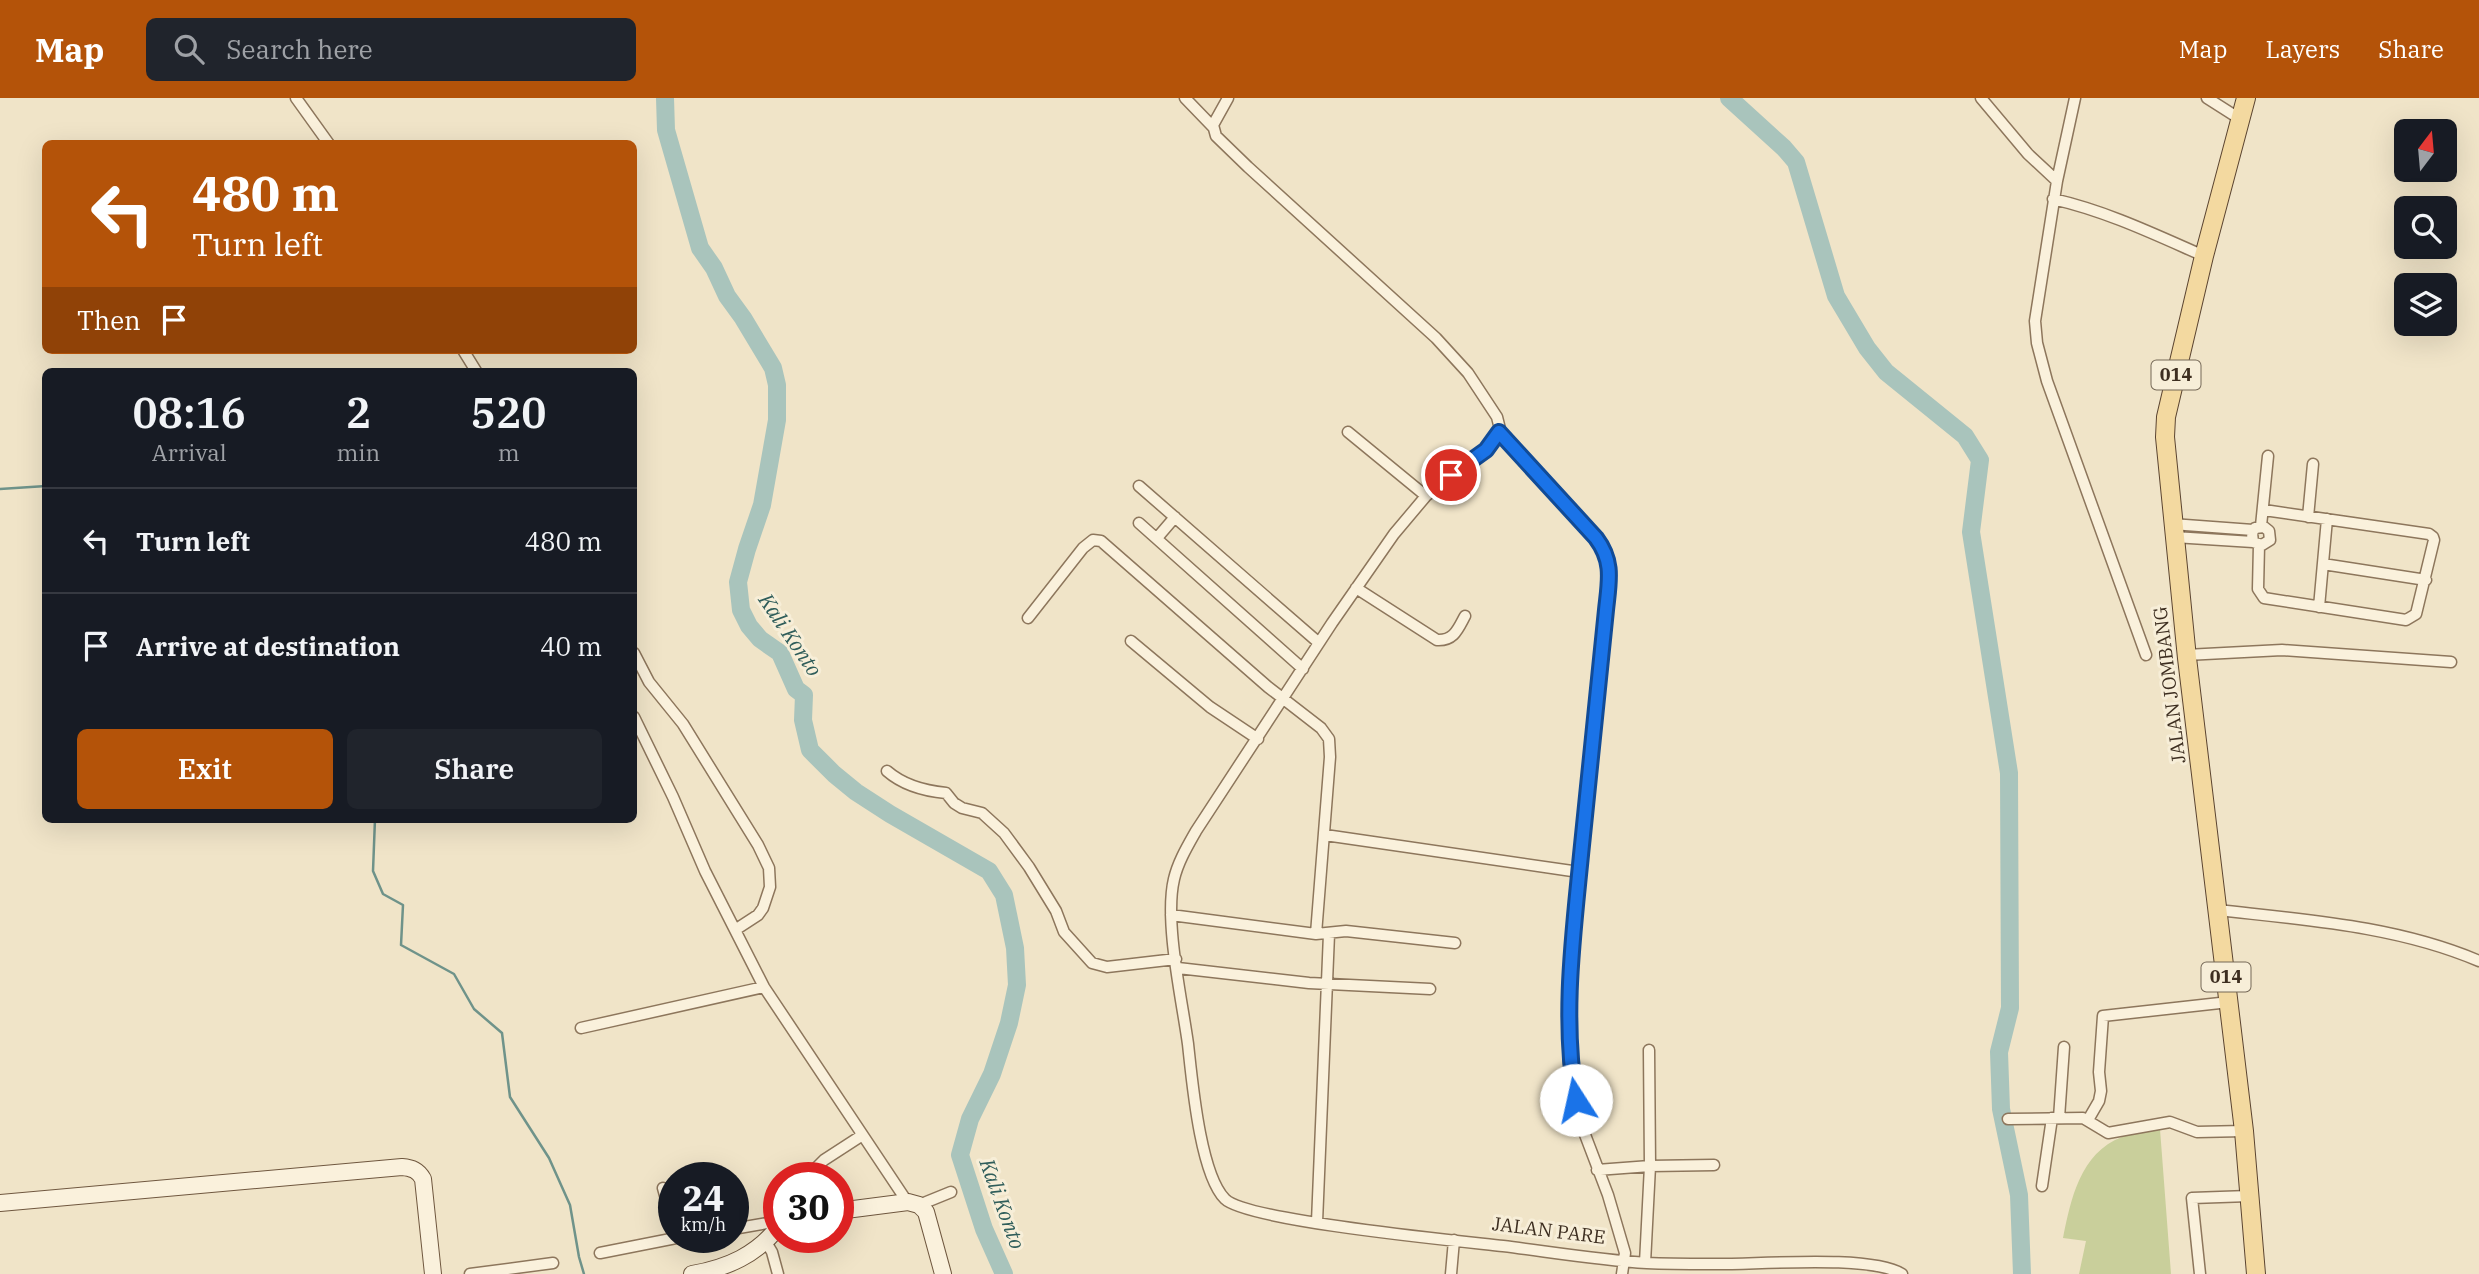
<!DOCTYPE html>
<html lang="en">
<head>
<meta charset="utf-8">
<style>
  body { margin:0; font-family:"IBM Plex Serif",serif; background:#20242c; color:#f1f3f6; height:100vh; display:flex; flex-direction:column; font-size:26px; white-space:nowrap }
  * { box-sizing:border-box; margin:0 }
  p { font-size:23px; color:#9ea1a6 }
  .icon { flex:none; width:38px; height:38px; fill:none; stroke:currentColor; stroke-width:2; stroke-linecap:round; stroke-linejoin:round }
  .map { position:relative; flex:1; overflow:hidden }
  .details { position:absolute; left:42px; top:270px; width:595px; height:455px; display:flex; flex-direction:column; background:#171b24; border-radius:10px; box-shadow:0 7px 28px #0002 }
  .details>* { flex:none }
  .guide { position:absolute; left:42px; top:42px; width:595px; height:214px; border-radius:10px; box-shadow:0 7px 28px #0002; background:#b45309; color:#fff; overflow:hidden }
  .needle { width:46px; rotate:16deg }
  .controls { position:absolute; left:2394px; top:21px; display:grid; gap:14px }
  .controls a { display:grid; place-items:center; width:63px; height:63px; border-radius:10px; background:#171b24; box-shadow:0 7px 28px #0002; font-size:35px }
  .speed { position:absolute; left:658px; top:1064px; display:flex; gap:14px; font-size:35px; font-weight:700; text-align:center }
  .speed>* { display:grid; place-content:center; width:91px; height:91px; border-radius:50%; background:#171b24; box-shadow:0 7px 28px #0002; line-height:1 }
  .speed small { font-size:18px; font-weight:400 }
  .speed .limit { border:10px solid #d22; background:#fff; color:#111 }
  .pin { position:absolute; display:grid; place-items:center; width:60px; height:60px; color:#fff; margin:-30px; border:4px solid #fff; border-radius:50%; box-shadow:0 2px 7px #0007 }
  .me { position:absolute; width:77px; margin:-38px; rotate:350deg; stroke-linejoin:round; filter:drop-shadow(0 0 5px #0008) }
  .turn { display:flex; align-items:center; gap:24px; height:147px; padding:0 35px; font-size:32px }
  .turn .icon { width:91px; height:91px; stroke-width:2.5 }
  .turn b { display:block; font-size:49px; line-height:60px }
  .then { display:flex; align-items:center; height:66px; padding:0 35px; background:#0003; gap:14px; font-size:26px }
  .eta { display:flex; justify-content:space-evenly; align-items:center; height:119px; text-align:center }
  .eta b { font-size:42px; font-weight:600; line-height:49px }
  .action { display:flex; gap:14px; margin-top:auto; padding:14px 35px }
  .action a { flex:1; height:80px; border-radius:10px; background:#b45309; color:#fff; font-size:28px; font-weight:600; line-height:80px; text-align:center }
  .action a+a { background:#20242c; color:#f1f3f6 }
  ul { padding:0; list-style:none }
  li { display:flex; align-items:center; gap:21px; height:105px; padding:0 35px; border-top:2px solid #363941 }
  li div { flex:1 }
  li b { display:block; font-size:26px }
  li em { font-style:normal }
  header { display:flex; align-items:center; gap:42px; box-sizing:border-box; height:98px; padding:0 35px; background:#b45309; color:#fff }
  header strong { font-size:33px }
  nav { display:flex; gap:38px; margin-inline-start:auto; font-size:24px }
  .search { width:490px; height:63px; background:#20242c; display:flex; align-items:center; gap:18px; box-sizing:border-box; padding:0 24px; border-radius:10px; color:#9ea1a6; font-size:26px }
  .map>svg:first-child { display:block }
  .green { fill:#c9cf9b }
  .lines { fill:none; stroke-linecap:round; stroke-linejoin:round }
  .stream { stroke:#6f938a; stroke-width:2.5 }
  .river { stroke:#a9c4bc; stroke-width:18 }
  .street-casing { stroke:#8d765c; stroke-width:13 }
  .secondary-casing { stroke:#6f573f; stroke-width:18 }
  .primary-casing { stroke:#5b4430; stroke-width:20 }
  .street { stroke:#faf1dc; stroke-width:10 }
  .secondary { stroke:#faf1dc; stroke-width:16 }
  .primary { stroke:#f3d9a0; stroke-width:18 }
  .route-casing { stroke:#114b97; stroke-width:18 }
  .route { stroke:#1a73e8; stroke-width:12 }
  .labels { text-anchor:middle; stroke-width:6; stroke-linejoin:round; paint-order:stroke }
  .shield { fill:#f7eed8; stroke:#756857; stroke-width:2 }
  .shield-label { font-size:18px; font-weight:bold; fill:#3d2e20 }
  .street-label { font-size:19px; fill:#3d2e20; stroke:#f7eed8 }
  .water-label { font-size:21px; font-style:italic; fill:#2f5d5a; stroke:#f7eed8 }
</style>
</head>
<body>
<header>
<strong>Map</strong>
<div class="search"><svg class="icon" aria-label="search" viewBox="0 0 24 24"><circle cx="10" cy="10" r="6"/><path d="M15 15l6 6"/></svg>Search here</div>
<nav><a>Map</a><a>Layers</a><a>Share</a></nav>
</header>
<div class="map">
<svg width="2479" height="1176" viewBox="0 0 2479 1176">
  <rect width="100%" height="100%" fill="#f0e4c8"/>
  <path class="green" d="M 2160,1031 L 2171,1176 L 2079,1176 L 2086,1143 L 2063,1140 C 2071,1101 2080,1055 2122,1039 C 2134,1034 2148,1033 2160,1031 Z"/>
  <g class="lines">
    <path class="stream" d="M 0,391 L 46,388
      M 375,721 L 373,773 L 383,796 L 403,807 L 401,847 L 454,876 L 474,911 L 502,935 L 510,999 L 549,1060 L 570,1107 L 579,1159 L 584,1176"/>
    <path class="river" d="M 665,0 L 666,32 L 700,150 L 714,170 L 727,198 L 743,220 L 773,270 L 777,287 L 777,322 L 762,407 L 747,451 L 738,484 L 741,512 L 749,528 L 760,541 L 780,555 L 796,591 L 804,597 L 803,622 L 810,652 L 834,676 L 856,694 L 890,716 L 989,773 L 1004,797 L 1015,850 L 1017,887 L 1009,925 L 992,976 L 970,1021 L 960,1057 L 984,1131 L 1004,1176
      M 1729,0 L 1784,50 L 1796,64 L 1836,198 L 1867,250 L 1886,274 L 1965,338 L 1980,362 L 1971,434 L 2009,675 L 2010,910 L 1999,954 L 2001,1011 L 2019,1097 L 2022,1176"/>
    <defs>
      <path id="street" d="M 296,0 L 329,46
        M 1185,0 L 1213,29
        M 1228,0 L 1213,27 L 1216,38 L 1248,69 L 1436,240 L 1468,275 L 1497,319 L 1500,331 L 1491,347 L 1464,366 L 1426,398 L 1394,436 L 1332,525 L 1196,733 C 1187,749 1178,764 1174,781 C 1164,823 1182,902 1188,946 C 1192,982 1200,1076 1225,1101 C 1247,1123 1459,1143 1503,1148 C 1551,1154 1599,1162 1647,1165 C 1668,1166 1690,1166 1711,1166 C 1754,1167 1869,1156 1902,1176
        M 1981,0 L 2028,56 L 2057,83
        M 2075,0 L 2057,83 L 2035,223 L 2037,245 L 2047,283 L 2146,557
        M 2207,0 L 2240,21
        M 2053,101 C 2106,113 2154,136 2204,158
        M 463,252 L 476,273
        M 1348,334 L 1426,398
        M 1499,334 L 1596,440 L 1608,459 L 1609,468 L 1574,819 L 1568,901 L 1568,940 L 1569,965 L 1584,1034 L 1608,1097 L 1625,1155 L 1622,1176
        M 1139,388 L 1319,545
        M 2308,419 L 2313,366
        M 1139,425 L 1303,571
        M 2172,426 L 2253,432
        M 2261,428 L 2268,358
        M 2174,439 L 2253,444 L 2262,447 L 2270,442 L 2269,433 L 2264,429 L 2255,430 L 2252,435 L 2253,444
        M 1157,440 L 1175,419
        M 2259,447 L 2258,491 L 2264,500 L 2406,522 L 2416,516 L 2434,442 L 2433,439 L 2429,436 L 2264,412
        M 2323,466 L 2426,482
        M 1356,490 L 1437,542 C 1454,543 1458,531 1465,518
        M 2319,509 L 2327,421
        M 1028,520 L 1083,450 L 1093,442 L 1101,443 L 1268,589 L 1321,630 L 1329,641 L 1330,659 L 1316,836
        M 1131,543 L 1210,609 L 1258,641
        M 634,555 L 649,584 L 683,626 L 758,747 L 769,770 L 770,789 L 763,810 L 758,817 L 735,832
        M 2186,557 L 2282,552 L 2451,564
        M 634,619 L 673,699 L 705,773 L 764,889 L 908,1105
        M 887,673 C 903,687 925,693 946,695 L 954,705 L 962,710 L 982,715 L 1004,735 L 1029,769 L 1056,813 L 1064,834 L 1092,865 L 1107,869 L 1176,861
        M 1325,737 L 1579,774
        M 2218,812 C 2306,822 2397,828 2479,863
        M 1171,817 L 1316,836 L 1346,833 L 1455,845
        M 1178,870 L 1309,885 L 1430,891
        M 581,930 L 764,889
        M 2059,1020 L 2064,949
        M 2008,1021 L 2083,1020 L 2108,1035 L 2170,1024 L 2197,1034 L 2244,1033
        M 2088,1022 L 2099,1003 L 2101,993 L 2099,974 L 2103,918 L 2229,904
        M 1597,1072 L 1650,1068 L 1714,1067
        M 806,1080 L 824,1062 L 861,1038
        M 2042,1088 L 2052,1020
        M 663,1090 L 674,1130
        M 919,1107 L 951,1094
        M 1317,1124 L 1329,836
        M 733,1131 L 779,1123
        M 766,1144 L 772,1154 L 778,1176
        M 600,1155 L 681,1139
        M 1645,1165 L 1650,1068 L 1649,952
        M 470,1176 L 553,1165
        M 1451,1176 L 1454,1142
        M 2200,1176 L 2192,1100 L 2249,1098"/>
      <path id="secondary" d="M 0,1105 L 402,1069 C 412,1070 418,1072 423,1081 L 433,1176
        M 838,1113 L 908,1104 L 919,1107 L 926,1114 L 943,1176
        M 692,1176 C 727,1170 757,1157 779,1128"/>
      <path id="primary" d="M 2246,0 L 2204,158 L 2166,319 L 2165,339 L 2187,560 L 2244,1033 L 2256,1176"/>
    </defs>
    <use href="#street" class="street-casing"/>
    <use href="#secondary" class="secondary-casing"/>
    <use href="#primary" class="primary-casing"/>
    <use href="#street" class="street"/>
    <use href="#secondary" class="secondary"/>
    <use href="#primary" class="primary"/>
  </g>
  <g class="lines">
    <defs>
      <path id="route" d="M 1451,377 L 1486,352 L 1499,334 L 1596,440 C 1614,464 1609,483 1606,512 C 1597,593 1589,675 1581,757 C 1573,839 1562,920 1576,1002"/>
    </defs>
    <use href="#route" class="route-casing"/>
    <use href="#route" class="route"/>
  </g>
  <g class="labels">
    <g class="shield">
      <rect x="2151.5" y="262.5" width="49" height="29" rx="5"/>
      <rect x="2201.5" y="864.5" width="49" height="29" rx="5"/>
    </g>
    <g class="shield-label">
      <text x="2176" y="283">014</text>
      <text x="2226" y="885">014</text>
    </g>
    <g class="street-label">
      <text transform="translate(2169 587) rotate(-97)" y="7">JALAN JOMBANG</text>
      <text transform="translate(1549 1132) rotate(7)" y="7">JALAN PARE</text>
    </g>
    <g class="water-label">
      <text transform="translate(790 537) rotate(56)" y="7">Kali Konto</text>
      <text transform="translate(1002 1106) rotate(70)" y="7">Kali Konto</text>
    </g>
  </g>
</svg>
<div class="controls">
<a><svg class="needle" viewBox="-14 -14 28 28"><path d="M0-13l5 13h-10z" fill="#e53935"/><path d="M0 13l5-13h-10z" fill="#9ea1a6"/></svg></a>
<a><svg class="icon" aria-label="search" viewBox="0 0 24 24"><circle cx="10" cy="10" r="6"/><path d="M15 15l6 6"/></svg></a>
<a><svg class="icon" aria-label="layers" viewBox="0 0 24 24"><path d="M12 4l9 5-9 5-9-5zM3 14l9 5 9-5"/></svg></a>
</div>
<div class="speed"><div>24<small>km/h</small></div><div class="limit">30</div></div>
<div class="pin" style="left:1451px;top:377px;background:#d93025"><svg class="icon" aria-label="arrive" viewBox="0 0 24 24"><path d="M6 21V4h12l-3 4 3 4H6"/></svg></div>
<svg class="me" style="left:1576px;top:1002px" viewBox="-20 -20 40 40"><circle r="19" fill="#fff"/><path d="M0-13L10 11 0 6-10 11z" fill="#1a73e8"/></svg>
<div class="guide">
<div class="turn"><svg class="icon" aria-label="left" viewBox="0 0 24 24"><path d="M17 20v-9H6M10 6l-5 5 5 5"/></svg><div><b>480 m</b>Turn left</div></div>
<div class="then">Then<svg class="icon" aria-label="arrive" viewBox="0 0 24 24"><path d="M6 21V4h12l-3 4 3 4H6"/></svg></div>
</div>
<section class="details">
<div class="eta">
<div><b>08:16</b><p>Arrival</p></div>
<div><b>2</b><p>min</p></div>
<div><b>520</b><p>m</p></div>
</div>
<ul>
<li><svg class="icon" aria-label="left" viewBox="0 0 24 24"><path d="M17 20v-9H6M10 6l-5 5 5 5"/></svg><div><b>Turn left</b></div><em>480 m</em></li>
<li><svg class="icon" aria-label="arrive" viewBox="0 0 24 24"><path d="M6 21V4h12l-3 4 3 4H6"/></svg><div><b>Arrive at destination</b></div><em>40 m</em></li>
</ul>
<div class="action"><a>Exit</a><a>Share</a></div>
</section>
</div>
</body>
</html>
